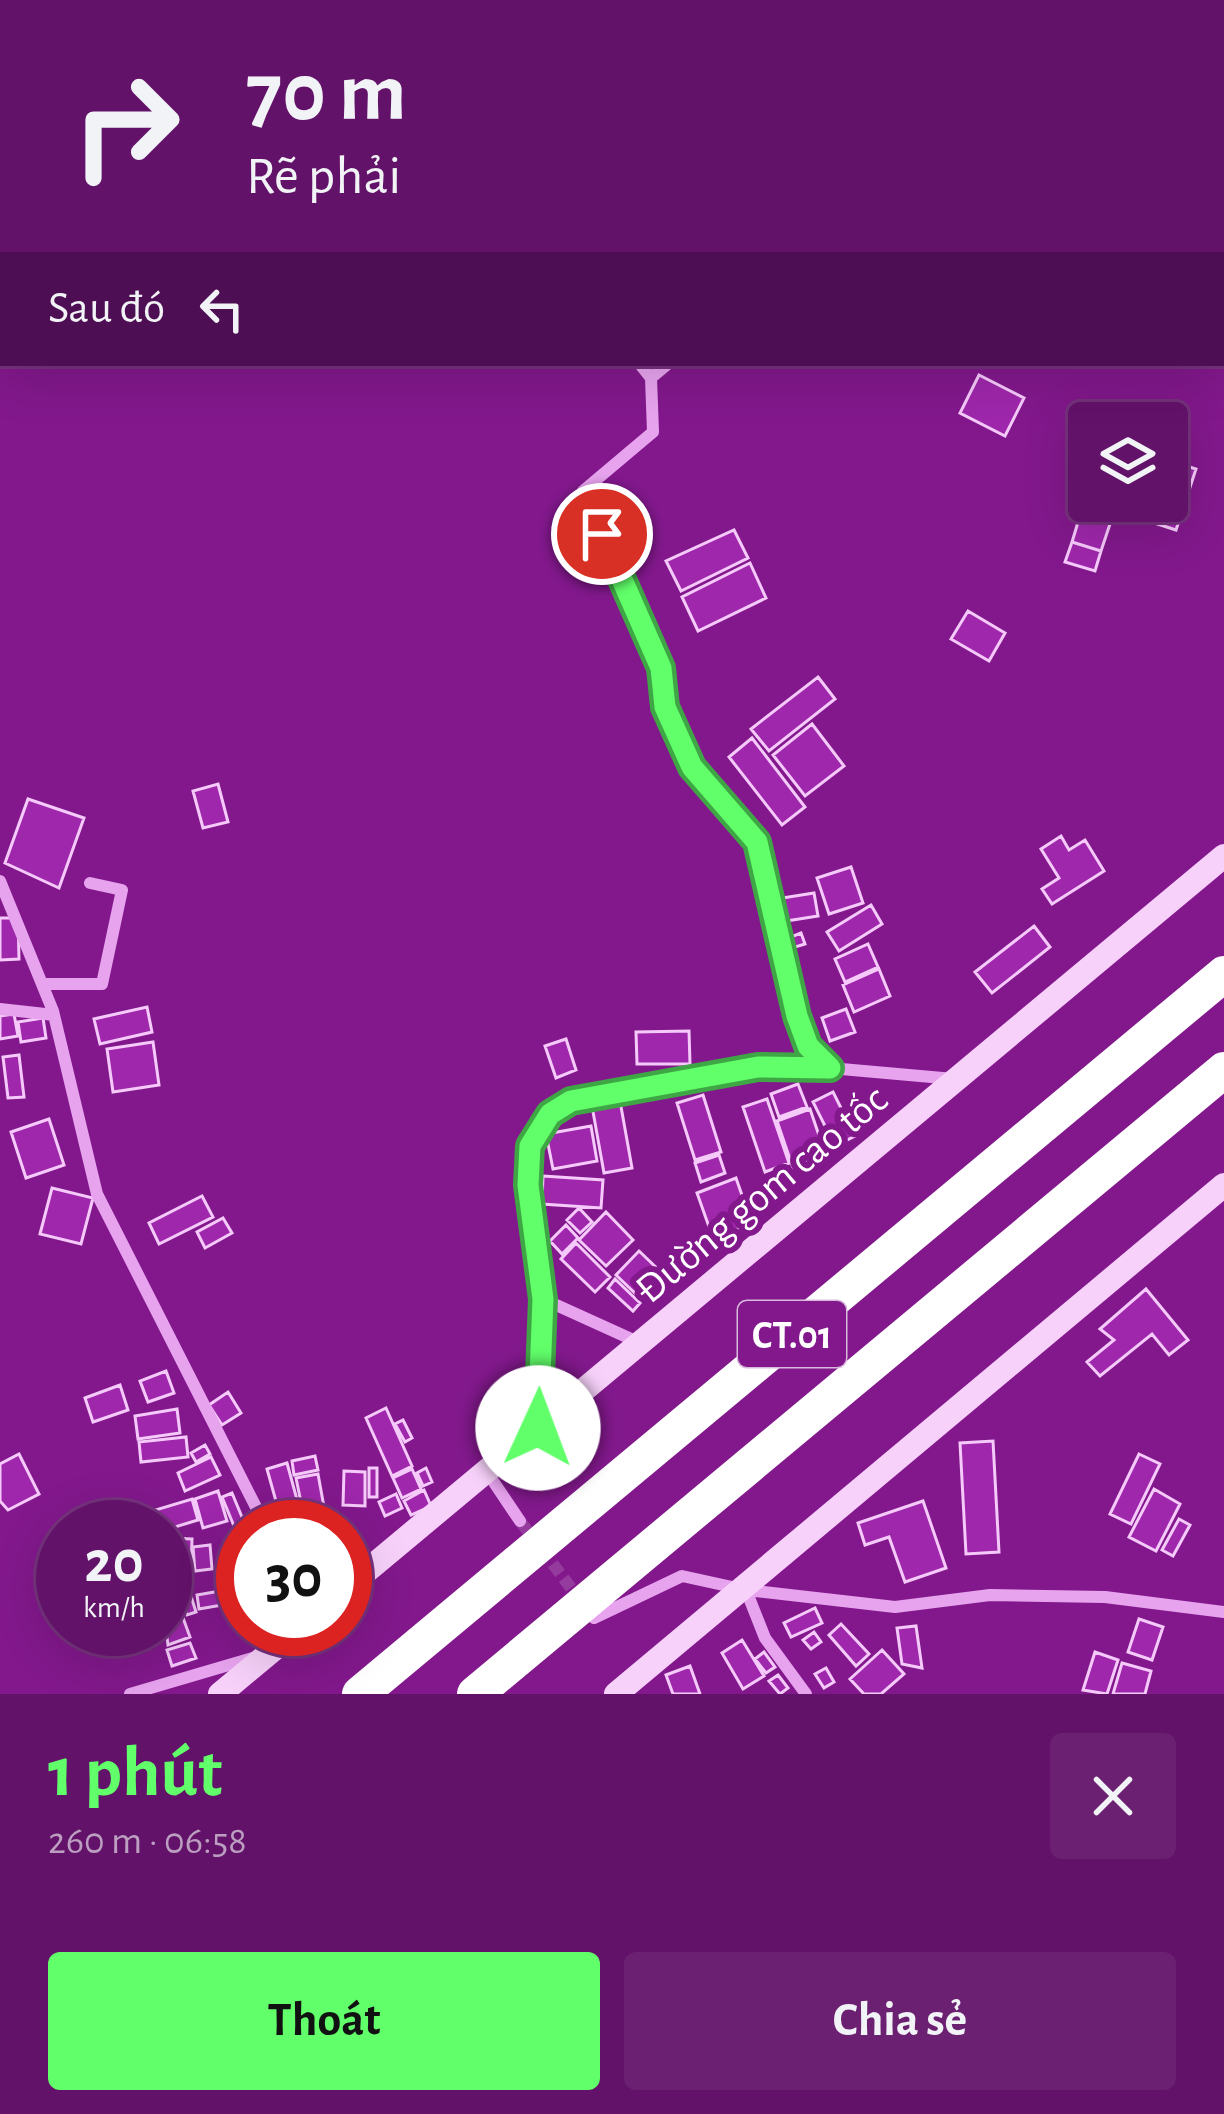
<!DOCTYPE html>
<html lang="vi">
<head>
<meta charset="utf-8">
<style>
  body { margin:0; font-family:"Alegreya Sans",sans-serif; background:#6b2071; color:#f1f3f6; height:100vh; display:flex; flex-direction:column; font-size:45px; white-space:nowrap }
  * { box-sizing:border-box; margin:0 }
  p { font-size:39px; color:#bb9ec0 }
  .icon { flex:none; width:66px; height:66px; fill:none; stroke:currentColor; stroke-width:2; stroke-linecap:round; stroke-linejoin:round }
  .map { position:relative; height:1694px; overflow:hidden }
  .side { display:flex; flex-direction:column; background:#621269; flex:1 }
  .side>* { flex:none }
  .top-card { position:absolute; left:0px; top:0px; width:1224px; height:366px; box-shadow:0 12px 48px #0002,0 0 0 3px #76327d; background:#621269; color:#f1f3f6; overflow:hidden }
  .controls { position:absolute; left:1068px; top:402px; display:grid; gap:24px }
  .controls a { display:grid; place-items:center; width:120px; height:120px; border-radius:12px; background:#621269; box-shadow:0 12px 48px #0002,0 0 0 3px #76327d; font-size:60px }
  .speed { position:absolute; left:36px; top:1500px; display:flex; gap:24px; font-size:60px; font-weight:700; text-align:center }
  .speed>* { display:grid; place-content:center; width:156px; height:156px; border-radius:50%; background:#621269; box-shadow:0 12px 48px #0002,0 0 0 3px #76327d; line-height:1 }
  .speed small { font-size:30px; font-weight:400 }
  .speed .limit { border:18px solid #d22; background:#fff; color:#111 }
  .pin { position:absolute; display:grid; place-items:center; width:102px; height:102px; color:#fff; margin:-51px; border:6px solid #fff; border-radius:50%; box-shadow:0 3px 12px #0007 }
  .me { position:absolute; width:132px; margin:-66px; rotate:2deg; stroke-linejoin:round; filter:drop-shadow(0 0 9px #0008) }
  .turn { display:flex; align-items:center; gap:42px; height:252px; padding:0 48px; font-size:54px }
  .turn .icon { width:156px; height:156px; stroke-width:2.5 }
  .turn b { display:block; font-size:84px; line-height:102px }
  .then { display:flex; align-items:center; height:114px; padding:0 48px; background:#0003; gap:24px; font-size:45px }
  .round { display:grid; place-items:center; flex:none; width:126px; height:126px; border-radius:12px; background:#6b2071 }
  .summary { display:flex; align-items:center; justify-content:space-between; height:204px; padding:0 48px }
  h1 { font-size:72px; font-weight:700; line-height:90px; color:#61ff6a }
  .cta { display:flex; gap:24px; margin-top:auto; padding:24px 48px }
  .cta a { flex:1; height:138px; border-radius:12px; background:#61ff6a; color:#111; font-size:48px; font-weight:700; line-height:138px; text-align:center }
  .cta a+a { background:#6b2071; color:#f1f3f6 }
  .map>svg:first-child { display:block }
  .building { fill:#9e27ab; stroke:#f5c9fa; stroke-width:3 }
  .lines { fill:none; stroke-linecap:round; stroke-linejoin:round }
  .street-tunnel { stroke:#953b9d; stroke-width:12; stroke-dasharray:12 6; stroke-linecap:butt }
  .path { stroke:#e7a3ee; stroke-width:6; stroke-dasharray:6 9; stroke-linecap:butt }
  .street { stroke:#e7a3ee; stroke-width:12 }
  .secondary { stroke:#f7d1fa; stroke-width:24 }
  .highway { stroke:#fff; stroke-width:36 }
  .route-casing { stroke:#3fa645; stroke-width:30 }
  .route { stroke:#61ff6a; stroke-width:21 }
  .labels { text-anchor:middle; stroke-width:12; stroke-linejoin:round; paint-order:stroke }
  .shield { fill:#82188c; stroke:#dabadc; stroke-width:3 }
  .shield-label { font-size:39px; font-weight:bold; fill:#fff }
  .street-label { font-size:42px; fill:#fff; stroke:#82188c }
</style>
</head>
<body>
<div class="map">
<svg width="1224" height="1694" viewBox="0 0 1224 1694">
  <rect width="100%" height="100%" fill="#82188c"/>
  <path class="building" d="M 491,0 L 543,0 L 544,3 L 492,3 Z
    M 979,375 L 1024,398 L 1005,436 L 960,413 Z
    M 1167,460 L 1196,469 L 1176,530 L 1139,518 L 1144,501 L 1167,501 Z
    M 1082,509 L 1112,518 L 1101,551 L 1072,542 Z
    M 734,530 L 748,558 L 681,591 L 666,561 Z
    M 1072,542 L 1101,551 L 1095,571 L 1065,562 Z
    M 750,563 L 766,598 L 698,631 L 682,597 Z
    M 968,611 L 1005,633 L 989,661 L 951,639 Z
    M 818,677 L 835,699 L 769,751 L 751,729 Z
    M 812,724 L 844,766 L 805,796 L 773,755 Z
    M 752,738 L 805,807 L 782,825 L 729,757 Z
    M 218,784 L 228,822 L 203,828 L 193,791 Z
    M 28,799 L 84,818 L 59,888 L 5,863 Z
    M 1061,836 L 1069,850 L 1085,840 L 1104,871 L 1052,904 L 1042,889 L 1059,878 L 1041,849 Z
    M 851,867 L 863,903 L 829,914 L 817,878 Z
    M 814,893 L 818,916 L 780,922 L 776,899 Z
    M 871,905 L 882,924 L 839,951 L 827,932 Z
    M 0,918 L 18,918 L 19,959 L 0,960 Z
    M 1034,926 L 1050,947 L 992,993 L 975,972 Z
    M 801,933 L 805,944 L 792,948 L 788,938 Z
    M 868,944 L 878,967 L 845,982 L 835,959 Z
    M 879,969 L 890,996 L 854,1012 L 843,985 Z
    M 147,1007 L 152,1032 L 100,1044 L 94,1019 Z
    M 846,1009 L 855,1032 L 830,1041 L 822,1018 Z
    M 14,1014 L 18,1036 L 0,1039 L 0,1016 Z
    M 43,1018 L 46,1038 L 21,1042 L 18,1022 Z
    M 689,1031 L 690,1064 L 637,1064 L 636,1032 Z
    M 566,1039 L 576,1070 L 556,1078 L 545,1046 Z
    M 153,1042 L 159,1085 L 113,1092 L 107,1049 Z
    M 19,1055 L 24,1097 L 8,1098 L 3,1057 Z
    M 798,1084 L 807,1107 L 779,1117 L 771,1094 Z
    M 833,1092 L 855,1136 L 835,1146 L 813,1102 Z
    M 703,1095 L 721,1152 L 695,1160 L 677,1103 Z
    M 767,1099 L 789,1163 L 765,1172 L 743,1107 Z
    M 620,1101 L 632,1168 L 604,1173 L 592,1106 Z
    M 810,1109 L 826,1156 L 793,1168 L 777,1121 Z
    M 49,1119 L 64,1165 L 26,1178 L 11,1132 Z
    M 591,1126 L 597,1161 L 553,1169 L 546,1134 Z
    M 719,1155 L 725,1173 L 701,1182 L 695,1163 Z
    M 543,1176 L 603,1180 L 601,1208 L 542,1204 Z
    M 736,1178 L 752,1224 L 713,1238 L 697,1193 Z
    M 52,1188 L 93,1198 L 81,1244 L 40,1234 Z
    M 202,1196 L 213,1217 L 159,1244 L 149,1223 Z
    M 579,1208 L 592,1222 L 580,1233 L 567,1220 Z
    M 606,1212 L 633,1240 L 606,1266 L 579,1240 Z
    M 223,1218 L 232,1233 L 205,1248 L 197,1232 Z
    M 566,1225 L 578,1238 L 562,1254 L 550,1241 Z
    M 576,1243 L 610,1277 L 595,1292 L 561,1259 Z
    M 639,1251 L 663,1274 L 640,1298 L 616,1275 Z
    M 615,1279 L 640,1303 L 633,1311 L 608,1288 Z
    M 1146,1289 L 1188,1340 L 1169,1355 L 1152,1334 L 1100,1376 L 1087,1362 L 1114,1340 L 1100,1329 Z
    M 166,1371 L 174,1393 L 148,1402 L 140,1381 Z
    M 120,1385 L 128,1410 L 93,1422 L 85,1398 Z
    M 228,1392 L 241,1413 L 222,1425 L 209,1405 Z
    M 386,1408 L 412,1466 L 392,1476 L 366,1418 Z
    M 177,1409 L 180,1433 L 138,1439 L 135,1416 Z
    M 403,1420 L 412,1438 L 405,1442 L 395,1424 Z
    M 186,1437 L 188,1457 L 141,1462 L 139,1442 Z
    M 993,1441 L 999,1552 L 966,1554 L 960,1443 Z
    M 205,1445 L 210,1454 L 196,1462 L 191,1453 Z
    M 19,1454 L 39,1494 L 8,1510 L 0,1501 L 0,1464 Z
    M 1139,1454 L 1160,1464 L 1131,1524 L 1110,1514 Z
    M 315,1456 L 318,1470 L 294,1475 L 292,1461 Z
    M 211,1457 L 220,1475 L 185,1491 L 178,1473 Z
    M 287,1463 L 299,1507 L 279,1512 L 267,1469 Z
    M 369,1468 L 377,1468 L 377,1497 L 369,1497 Z
    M 426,1468 L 432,1482 L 423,1486 L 417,1473 Z
    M 412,1469 L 421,1489 L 402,1498 L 393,1478 Z
    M 344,1471 L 365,1472 L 365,1506 L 343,1505 Z
    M 318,1474 L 326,1518 L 305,1522 L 296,1478 Z
    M 1154,1489 L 1180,1504 L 1156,1551 L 1129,1537 Z
    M 424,1490 L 431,1506 L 411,1515 L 404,1501 Z
    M 218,1491 L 227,1521 L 203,1528 L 195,1499 Z
    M 232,1493 L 244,1522 L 234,1526 L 222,1497 Z
    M 396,1494 L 402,1508 L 385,1516 L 379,1502 Z
    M 192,1499 L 198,1520 L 165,1530 L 99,1527 Z
    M 923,1501 L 946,1568 L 905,1582 L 889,1537 L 865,1545 L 858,1523 Z
    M 1179,1519 L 1190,1525 L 1173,1556 L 1162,1550 Z
    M 165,1538 L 192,1539 L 191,1573 L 165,1573 Z
    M 210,1545 L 212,1569 L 195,1571 L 193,1547 Z
    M 168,1573 L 175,1593 L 165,1597 L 165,1574 Z
    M 243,1577 L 243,1596 L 226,1599 L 223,1580 Z
    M 220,1591 L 222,1605 L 199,1609 L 197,1595 Z
    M 190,1593 L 196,1612 L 187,1615 L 180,1597 Z
    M 175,1595 L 182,1612 L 165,1618 L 165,1599 Z
    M 815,1608 L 822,1623 L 791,1637 L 784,1623 Z
    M 182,1615 L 190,1637 L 168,1645 L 165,1622 Z
    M 1139,1619 L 1163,1627 L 1152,1660 L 1128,1652 Z
    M 841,1624 L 869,1654 L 856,1666 L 829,1635 Z
    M 916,1626 L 922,1668 L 902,1664 L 897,1628 Z
    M 814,1632 L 821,1642 L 811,1649 L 803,1640 Z
    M 742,1640 L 764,1676 L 743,1689 L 722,1653 Z
    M 190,1643 L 196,1658 L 172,1666 L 167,1650 Z
    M 882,1650 L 904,1674 L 881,1694 L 864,1694 L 850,1679 Z
    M 764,1652 L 775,1667 L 766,1673 L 755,1659 Z
    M 1095,1652 L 1118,1660 L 1107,1694 L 1083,1690 Z
    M 1122,1663 L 1151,1671 L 1145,1694 L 1113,1694 Z
    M 690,1666 L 700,1694 L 673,1694 L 666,1675 Z
    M 826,1668 L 834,1682 L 824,1688 L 815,1674 Z
    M 778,1675 L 788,1688 L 780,1694 L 769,1681 Z"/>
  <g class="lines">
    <path class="street-tunnel" d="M 520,1521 L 581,1601"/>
    <path class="path" d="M 1111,3 L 1118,0"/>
    <path class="street" d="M 363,0 L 365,3
      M 1221,320 L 1224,311
      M 639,363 L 651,378 L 653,432 L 583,491 L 661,668 L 665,707 L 692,767 L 757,842 L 808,1046 L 830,1068 L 954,1079
      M 651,378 L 669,363
      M 0,881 L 53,1011 L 97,1194 L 266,1527
      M 43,984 L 102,984 L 122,890 L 90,883
      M 0,1009 L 54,1015
      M 543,1299 L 640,1343
      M 538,1427 L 543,1299 L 528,1185 L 530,1146 L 550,1114 L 571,1101 C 660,1087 740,1067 830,1068
      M 487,1472 L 520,1521
      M 746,1590 L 765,1638 L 806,1694
      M 594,1618 L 682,1576 L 746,1590 L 895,1607 L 990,1595 L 1105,1597 L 1224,1612
      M 130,1694 L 256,1657"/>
    <path class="secondary" d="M 345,1589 L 1224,856
      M 220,1694 L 298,1629
      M 616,1694 L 1224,1185"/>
    <path class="highway" d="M 360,1694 L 1224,974
      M 475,1694 L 1224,1070"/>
  </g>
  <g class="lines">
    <defs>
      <path id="route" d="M 538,1428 L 543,1299 L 528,1185 L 530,1146 L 550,1114 L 571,1101 L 758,1067 L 830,1068 L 808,1046 L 797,1016 L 757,842 L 692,767 L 665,707 L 661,668 L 602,534"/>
    </defs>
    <use href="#route" class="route-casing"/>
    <use href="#route" class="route"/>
  </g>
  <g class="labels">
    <rect class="shield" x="738" y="1301" width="108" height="66" rx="9"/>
    <g class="shield-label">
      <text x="792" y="1348">CT.01</text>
    </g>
    <g class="street-label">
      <text transform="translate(760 1193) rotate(-40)" y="15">Đường gom cao tốc</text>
    </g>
  </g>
</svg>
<div class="controls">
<a><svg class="icon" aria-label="layers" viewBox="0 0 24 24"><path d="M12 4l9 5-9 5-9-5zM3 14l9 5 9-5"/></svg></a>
</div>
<div class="speed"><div>20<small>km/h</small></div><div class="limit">30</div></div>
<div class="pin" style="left:602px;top:534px;background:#d93025"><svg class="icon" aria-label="arrive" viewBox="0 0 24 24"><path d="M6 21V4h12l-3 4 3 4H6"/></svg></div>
<svg class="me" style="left:538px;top:1428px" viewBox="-20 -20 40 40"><circle r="19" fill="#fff"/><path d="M0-13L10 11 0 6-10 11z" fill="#61ff6a"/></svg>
<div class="top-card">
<div class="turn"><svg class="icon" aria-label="right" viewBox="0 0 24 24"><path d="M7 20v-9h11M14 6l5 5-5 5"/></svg><div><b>70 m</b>Rẽ phải</div></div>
<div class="then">Sau đó<svg class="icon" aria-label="left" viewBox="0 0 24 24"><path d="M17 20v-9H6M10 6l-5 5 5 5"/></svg></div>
</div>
</div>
<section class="side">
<div class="summary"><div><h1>1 phút</h1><p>260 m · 06:58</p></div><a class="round"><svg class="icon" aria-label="close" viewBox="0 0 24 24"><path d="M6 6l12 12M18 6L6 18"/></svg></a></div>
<div class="cta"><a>Thoát</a><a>Chia sẻ</a></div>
</section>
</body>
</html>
